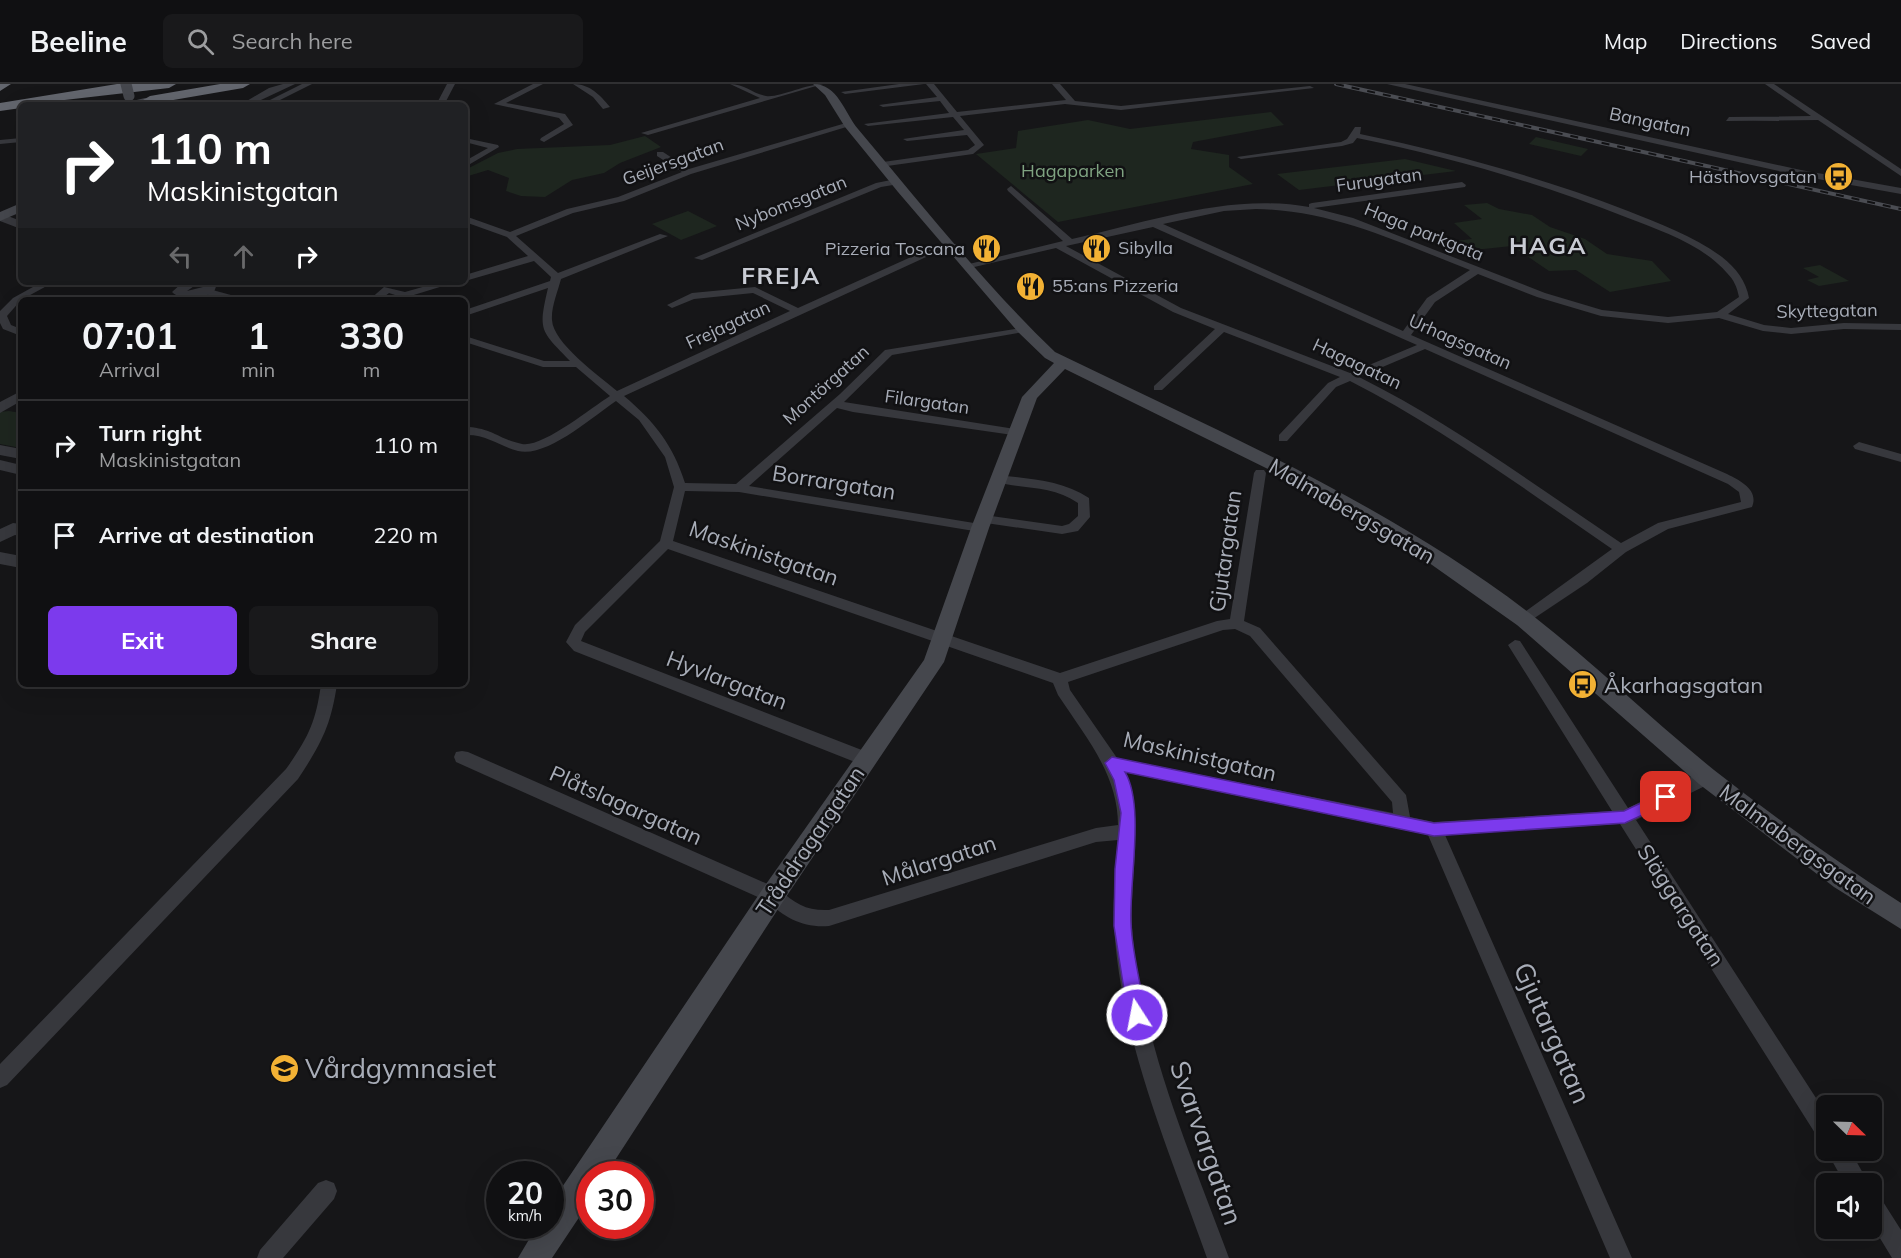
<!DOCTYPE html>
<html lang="en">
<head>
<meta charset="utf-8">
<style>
  body { margin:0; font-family:Mulish,sans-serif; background:#19191b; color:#f1f3f6; height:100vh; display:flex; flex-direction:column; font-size:22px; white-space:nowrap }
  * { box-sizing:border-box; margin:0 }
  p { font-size:20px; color:#9c9d9f }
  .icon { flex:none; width:33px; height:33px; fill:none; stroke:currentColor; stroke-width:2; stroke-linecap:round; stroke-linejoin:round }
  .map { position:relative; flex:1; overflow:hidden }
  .drawer { position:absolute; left:18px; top:213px; width:450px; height:390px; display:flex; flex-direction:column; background:#101012; border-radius:9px; box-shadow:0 6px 24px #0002,0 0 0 2px #303032 }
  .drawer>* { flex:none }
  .banner { position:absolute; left:18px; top:18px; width:450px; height:183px; border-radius:9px; box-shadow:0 6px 24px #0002,0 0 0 2px #303032; background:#202124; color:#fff; overflow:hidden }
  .needle { width:39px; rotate:113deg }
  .tools { position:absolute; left:1816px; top:1011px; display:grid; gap:12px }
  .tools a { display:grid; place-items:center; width:66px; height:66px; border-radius:9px; background:#101012; box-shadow:0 6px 24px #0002,0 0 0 2px #303032; font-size:30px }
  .speed { position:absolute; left:486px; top:1077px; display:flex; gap:12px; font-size:30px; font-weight:700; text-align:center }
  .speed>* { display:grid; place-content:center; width:78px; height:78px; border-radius:50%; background:#101012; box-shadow:0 6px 24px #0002,0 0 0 2px #303032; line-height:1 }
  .speed small { font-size:15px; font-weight:400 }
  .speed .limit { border:9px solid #d22; background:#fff; color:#111 }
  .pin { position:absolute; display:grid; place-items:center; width:51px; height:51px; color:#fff; margin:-26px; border-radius:12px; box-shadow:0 3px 9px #0006 }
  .me { position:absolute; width:66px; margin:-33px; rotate:349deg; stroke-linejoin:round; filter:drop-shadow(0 0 4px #0008) }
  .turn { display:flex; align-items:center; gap:21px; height:126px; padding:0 30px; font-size:27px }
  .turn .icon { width:78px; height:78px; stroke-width:2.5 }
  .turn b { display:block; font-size:42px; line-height:51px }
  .lanes { display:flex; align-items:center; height:57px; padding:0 30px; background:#0003; justify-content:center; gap:30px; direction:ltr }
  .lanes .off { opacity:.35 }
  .eta { display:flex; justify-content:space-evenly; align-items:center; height:102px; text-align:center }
  .eta b { font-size:36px; font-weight:700; line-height:42px }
  .button { display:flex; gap:12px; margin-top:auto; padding:12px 30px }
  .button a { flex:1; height:69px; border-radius:9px; background:#7c3aed; color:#fff; font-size:24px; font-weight:700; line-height:69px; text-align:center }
  .button a+a { background:#19191b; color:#f1f3f6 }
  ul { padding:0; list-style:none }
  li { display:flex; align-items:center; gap:18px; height:90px; padding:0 30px; border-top:2px solid #303032 }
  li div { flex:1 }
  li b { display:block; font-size:22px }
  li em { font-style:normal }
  header { display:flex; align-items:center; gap:36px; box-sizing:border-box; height:84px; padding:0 30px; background:#101012; border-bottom:2px solid #303032 }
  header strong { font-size:28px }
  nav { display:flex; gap:33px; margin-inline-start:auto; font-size:21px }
  .search { width:420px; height:54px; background:#19191b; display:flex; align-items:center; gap:15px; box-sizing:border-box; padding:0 21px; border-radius:9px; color:#9c9d9f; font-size:22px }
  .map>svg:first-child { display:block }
  .green { fill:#1e261f }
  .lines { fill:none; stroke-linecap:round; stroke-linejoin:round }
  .minor { fill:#37383d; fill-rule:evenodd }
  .tertiary { fill:#37383d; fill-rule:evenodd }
  .secondary { fill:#45474d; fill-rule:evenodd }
  .motorway { fill:#63666e; fill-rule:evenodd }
  .rail-casing { stroke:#4a4c52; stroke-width:4 }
  .rail { stroke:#111113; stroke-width:2; stroke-dasharray:8; stroke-linecap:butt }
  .secondary-bridge { stroke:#45474d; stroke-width:11 }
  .route { fill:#7c3aed; stroke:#51269a; stroke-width:1.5 }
  .labels { text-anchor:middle; stroke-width:5; stroke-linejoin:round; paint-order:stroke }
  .far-street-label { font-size:18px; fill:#a8adb8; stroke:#111113 }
  .far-park-label { font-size:18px; fill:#7fa381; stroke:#111113 }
  .far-poi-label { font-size:18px; fill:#a8adb8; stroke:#111113; text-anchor:end }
  .street-label { font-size:22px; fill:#a8adb8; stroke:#111113 }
  .poi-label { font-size:22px; fill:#a8adb8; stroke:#111113; text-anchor:start }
  .far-district-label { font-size:24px; font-weight:bold; letter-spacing:1.5px; fill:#c9ccd4; stroke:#111113 }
  .near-street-label { font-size:27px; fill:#a8adb8; stroke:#111113 }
  .near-poi-label { font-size:27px; fill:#a8adb8; stroke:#111113; text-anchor:start }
</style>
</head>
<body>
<header>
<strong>Beeline</strong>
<div class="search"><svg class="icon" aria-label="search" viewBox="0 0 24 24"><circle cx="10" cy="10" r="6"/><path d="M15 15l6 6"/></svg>Search here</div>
<nav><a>Map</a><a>Directions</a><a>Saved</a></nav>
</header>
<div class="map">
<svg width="1901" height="1174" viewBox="0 0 1901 1174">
  <rect width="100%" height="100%" fill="#161618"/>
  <path class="green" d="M 1271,28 L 1284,41 L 1193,58 L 1191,65 L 1229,71 L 1229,83 L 1253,100 L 1058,138 L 976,70 L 1016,64 L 1018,47 L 1088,36 L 1130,45 Z
    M 645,52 L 661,63 L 620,79 L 604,89 L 572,96 L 545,113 L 521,112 L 506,107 L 509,94 L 488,86 L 465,93 L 465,86 L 498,69 L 517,65 L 610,61 Z
    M 1536,53 L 1588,65 L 1581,72 L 1529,60 Z
    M 1405,75 L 1456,87 L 1299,106 L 1277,90 Z
    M 1487,119 L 1499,125 L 1532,131 L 1550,143 L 1585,155 L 1607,170 L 1652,177 L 1671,197 L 1610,208 L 1576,186 L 1549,187 L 1512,162 L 1464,167 L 1447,158 L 1472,155 L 1454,139 L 1482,135 L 1464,121 Z
    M 688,127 L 717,142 L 681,156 L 652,140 Z
    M 1820,181 L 1849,197 L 1819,202 L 1807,196 L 1819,193 L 1803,184 Z
    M 9,327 L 21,329 L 21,364 L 0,360 L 0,328 Z"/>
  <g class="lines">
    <path class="minor" d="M 283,0 L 295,0 L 250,21 L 240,21 L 269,4 Z
      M 302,0 L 312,0 L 270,21 L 260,21 Z
      M 447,0 L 455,0 L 444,21 L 436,21 Z
      M 533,0 L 543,0 L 506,19 L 565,30 L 573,41 L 544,58 L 540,56 L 541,54 L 564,40 L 559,34 L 494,20 Z
      M 573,0 C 590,0 600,11 610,23 L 603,25 L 593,13 Z
      M 730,0 C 745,0 753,10 766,12 C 779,14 806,0 823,0 L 648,51 L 641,49 L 760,14 Z
      M 899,0 L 924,0 L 845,10 L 841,8 Z
      M 926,0 L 934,0 L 957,28 L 1066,16 L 1052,0 L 1060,0 L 1075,17 L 1121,22 L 1310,2 L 1314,4 L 1121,26 L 1065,20 L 960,32 L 984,61 L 973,70 L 880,83 L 879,81 L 883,78 L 968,66 L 975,61 L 967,51 L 907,57 L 903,55 L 964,46 L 953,33 L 868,42 L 864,40 L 949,29 L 940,17 L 883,23 L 879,21 L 937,13 Z
      M 1765,0 L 1774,0 L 1901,85 L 1901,92 L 1818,36 L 1726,37 L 1729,33 L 1811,32 Z
      M 846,39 L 853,41 L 691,90 L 624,117 L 573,129 L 516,152 L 558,189 L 660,150 L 668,152 L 561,195 C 558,207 551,223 552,236 C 553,259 599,292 617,307 L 790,227 L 753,209 L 694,215 L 672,224 L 667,221 L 692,209 L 755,203 L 798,224 L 931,164 L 956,160 L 956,164 L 937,168 L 624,312 C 655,338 673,361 685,399 L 736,400 L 840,310 L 885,266 L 1027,243 L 1028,245 L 1023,248 L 892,271 L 844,318 L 1015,345 L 1019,346 L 1019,352 L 853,328 L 837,324 L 749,402 L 980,440 L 987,444 L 980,448 L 739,408 L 685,407 L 673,457 L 1060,589 L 1217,537 L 1230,535 L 1254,389 L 1256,386 L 1264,386 L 1266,389 L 1244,537 L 1260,544 L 1406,711 L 1410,733 L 1434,738 L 1612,727 L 1508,561 L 1515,556 L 1520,557 L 1628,724 L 1701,688 L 1707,686 L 1713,688 L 1715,693 L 1713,698 L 1636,736 L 1827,1031 L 1827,1061 L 1820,1057 L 1620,740 L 1445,751 L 1632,1174 L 1610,1174 L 1428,751 L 1124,688 C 1143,729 1133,775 1132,819 C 1131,840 1133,862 1137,883 C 1152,983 1194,1079 1229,1174 L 1207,1174 C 1169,1066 1121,958 1114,842 C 1112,814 1117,785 1118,756 L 1096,758 L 829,842 C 803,844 785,834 767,817 L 456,678 L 454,673 L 456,668 L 462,667 L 468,668 L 779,805 C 795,820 807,827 829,826 L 1096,744 L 1118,741 C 1118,690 1085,652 1058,611 L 1053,599 L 668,465 L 585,548 L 581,557 L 872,670 L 874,675 L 872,680 L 866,681 L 860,680 L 574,567 L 566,558 L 575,541 L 660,457 L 674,403 L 665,373 L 639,336 L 616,317 C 592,333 547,374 518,367 C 499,362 486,350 465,351 L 465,343 C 491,343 500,356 522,360 C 542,364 591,324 610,312 L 576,283 L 543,283 L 465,258 L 465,252 L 544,277 L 570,277 C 540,246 538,247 548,204 L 465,232 L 465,226 L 550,197 L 551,193 L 534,177 L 465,197 L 465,191 L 528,172 L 507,153 L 465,138 L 465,132 L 510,148 L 567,125 L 618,113 L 682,88 L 657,72 L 657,68 L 663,68 L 689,85 ZM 1235,545 L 1250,552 L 1392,718 L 1393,729 L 1117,674 L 1070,606 L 1068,598 L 1223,546 Z
      M 1355,43 L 1361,43 L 1360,50 C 1451,69 1541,93 1628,127 C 1660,140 1694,152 1722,173 C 1736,184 1746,197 1749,214 L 1728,230 L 1764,241 L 1791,244 L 1844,239 L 1901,240 L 1901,246 L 1844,245 L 1791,250 L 1763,247 L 1719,234 L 1668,239 L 1601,232 L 1537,213 L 1478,190 L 1435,218 L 1411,251 L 1727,390 C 1741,397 1759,406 1752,423 L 1668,445 L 1626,468 L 1587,499 L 1524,541 L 1519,540 L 1517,536 L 1519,532 L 1612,465 C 1527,407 1442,344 1350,297 L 1336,303 L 1287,357 L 1279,357 L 1279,351 L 1328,299 L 1340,293 L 1224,248 L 1162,306 L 1154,306 L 1154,302 L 1215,245 L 1173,228 L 1056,164 L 970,184 L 965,181 L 1063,157 L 1008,107 L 1007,105 L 1011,102 L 1072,155 C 1149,138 1229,109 1309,123 L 1309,120 L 1312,119 L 1462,98 L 1466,101 L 1465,103 L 1314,124 L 1353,134 L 1545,209 L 1602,226 L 1668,233 L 1717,228 L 1739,213 C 1737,203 1734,196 1727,189 C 1703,161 1662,147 1628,134 C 1540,99 1450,73 1357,54 L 1353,59 L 1342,62 L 1241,75 L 1237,73 L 1341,58 L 1347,55 ZM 1256,125 C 1333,126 1400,159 1470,186 L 1427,214 L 1403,247 L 1163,140 L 1224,127 ZM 1153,143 L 1401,254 L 1417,261 L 1350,289 L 1181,224 L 1066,162 ZM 1425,265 L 1728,400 L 1739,408 L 1741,418 L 1658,439 L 1621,459 C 1536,402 1451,339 1359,293 Z
      M 21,54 L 21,58 L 0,60 L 0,56 Z
      M 465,54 L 498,61 L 499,63 L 465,83 L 465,77 L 488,64 L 465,58 Z
      M 896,95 L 900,98 L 899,100 L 881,103 L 702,176 L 694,174 L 876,99 Z
      M 42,198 L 54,198 L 21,216 L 7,232 L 11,241 L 21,245 L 21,252 L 3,245 L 0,239 L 0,227 L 13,214 Z
      M 440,198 L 456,198 L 404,214 L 389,209 L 380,216 L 369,216 L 384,203 L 405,208 Z
      M 205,204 L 242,214 L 243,216 L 227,216 L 201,209 L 200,207 Z
      M 1859,358 L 1901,370 L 1901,378 L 1855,365 L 1853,362 Z
      M 999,391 C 1030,395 1062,396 1089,414 L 1090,433 L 1078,447 L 1062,450 L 979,438 L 977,435 L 979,432 L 984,431 L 1062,442 L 1069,440 L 1078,432 L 1078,419 C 1052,401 1023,405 995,398 L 993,395 Z
      M 321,600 L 337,600 C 331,642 321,660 298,695 L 7,1001 L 0,1004 L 0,980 L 286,685 C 308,654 316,638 321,600 Z
      M 1827,1064 L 1827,1066 L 1850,1066 L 1869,1100 L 1845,1100 L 1826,1066 Z
      M 326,1096 L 334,1099 L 337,1107 L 334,1115 L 283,1174 L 257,1174 L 260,1166 L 318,1099 Z
      M 1872,1110 L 1880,1113 L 1901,1146 L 1901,1174 L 1892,1174 L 1872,1141 Z"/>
    <path class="tertiary" d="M 1387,0 L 1405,0 L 1801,86 L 1901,104 L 1901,110 L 1801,92 Z
      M 0,129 L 21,137 L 21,145 L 0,137 Z
      M 183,198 L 200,198 L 187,207 L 203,203 L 202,198 L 217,200 L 214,208 C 201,214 184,219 172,208 Z
      M 21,307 L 21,317 L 0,329 L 0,318 Z
      M 0,361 L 21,365 L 21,375 L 0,371 Z
      M 0,376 L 21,381 L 21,391 L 0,386 Z
      M 13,439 L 21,440 L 21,452 L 15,451 L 0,458 L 0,445 Z
      M 0,468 L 21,472 L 21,484 L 0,480 Z"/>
    <path class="secondary" d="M 813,0 C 838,0 844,28 858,45 C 922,121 984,200 1055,268 C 1218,347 1388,420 1532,531 C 1595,580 1652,636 1714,686 C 1774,733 1837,778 1901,819 L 1901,845 L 1834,803 L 1699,700 L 1517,541 L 1408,464 L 1276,389 L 1065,285 L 1037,314 L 989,444 L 944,578 L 782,819 L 606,1090 L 590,1090 L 590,1117 L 552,1174 L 518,1174 L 537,1142 L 550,1142 L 550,1121 L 764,803 L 924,576 L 971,444 L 1022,313 L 1054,279 L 1045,274 L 1018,248 L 898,108 L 845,43 L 825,11 Z
      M 145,14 L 149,15 L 149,19 L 124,19 Z
      M 21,119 L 21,128 L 0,137 L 0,128 Z"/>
    <path class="motorway" d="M 0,0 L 11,0 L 0,7 Z
      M 117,0 L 176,0 L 169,4 L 21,21 L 21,24 L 0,27 L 0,19 Z
      M 220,0 L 250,0 L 243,4 L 150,20 L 143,16 L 150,12 Z"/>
    <defs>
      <path id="rail" d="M 1336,0 L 1901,125"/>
    </defs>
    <use href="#rail" class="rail-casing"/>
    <use href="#rail" class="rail"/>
    <path class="secondary-bridge" d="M 126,0 L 129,12"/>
  </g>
  <path class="route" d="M 1112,673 L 1434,739 L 1624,727 L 1666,707 L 1674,713 L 1671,718 L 1625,739 L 1434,752 L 1125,688 C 1145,722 1129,797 1131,839 C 1132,869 1141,901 1146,931 L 1143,937 L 1137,939 L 1131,937 L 1128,931 L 1114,842 L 1115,785 L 1121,729 L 1114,696 L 1105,679 Z"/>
  <defs>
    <symbol id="bus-disc" viewBox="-11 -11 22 22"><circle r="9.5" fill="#f2b134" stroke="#111113"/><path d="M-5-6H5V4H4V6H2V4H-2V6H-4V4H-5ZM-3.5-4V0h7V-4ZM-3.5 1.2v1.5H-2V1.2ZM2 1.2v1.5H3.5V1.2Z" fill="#111"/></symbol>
    <symbol id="restaurant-disc" viewBox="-11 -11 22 22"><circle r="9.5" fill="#f2b134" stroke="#111113"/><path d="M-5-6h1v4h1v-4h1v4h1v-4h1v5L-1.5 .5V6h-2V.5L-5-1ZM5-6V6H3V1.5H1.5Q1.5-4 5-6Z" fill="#111"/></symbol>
    <symbol id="school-disc" viewBox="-11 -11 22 22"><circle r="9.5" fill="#f2b134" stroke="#111113"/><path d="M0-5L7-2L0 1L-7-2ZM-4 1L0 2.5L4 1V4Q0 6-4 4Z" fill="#111"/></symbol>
  </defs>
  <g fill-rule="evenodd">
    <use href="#bus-disc" x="1822" y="76" width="33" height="33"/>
    <use href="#restaurant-disc" x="1080" y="148" width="33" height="33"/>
    <use href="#restaurant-disc" x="970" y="148" width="33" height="33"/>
    <use href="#restaurant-disc" x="1014" y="186" width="33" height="33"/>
    <use href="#bus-disc" x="1566" y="584" width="33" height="33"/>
    <use href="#school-disc" x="268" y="968" width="33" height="33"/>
  </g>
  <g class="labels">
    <g class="far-street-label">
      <text transform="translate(1650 38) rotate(12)" y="6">Bangatan</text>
      <text transform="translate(673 78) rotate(-20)" y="6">Geijersgatan</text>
      <text transform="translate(1379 96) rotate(-8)" y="6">Furugatan</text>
      <text transform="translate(791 119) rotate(-22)" y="6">Nybomsgatan</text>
      <text transform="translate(1424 148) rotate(22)" y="6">Haga parkgata</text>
      <text transform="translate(1827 227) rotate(-1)" y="6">Skyttegatan</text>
      <text transform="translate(728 241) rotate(-25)" y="6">Frejagatan</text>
      <text transform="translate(1460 258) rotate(24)" y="6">Urhagsgatan</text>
      <text transform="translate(1357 280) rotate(25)" y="6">Hagagatan</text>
      <text transform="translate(826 301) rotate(-42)" y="6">Montörgatan</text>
      <text transform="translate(927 318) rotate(8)" y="6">Filargatan</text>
    </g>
    <g class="far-park-label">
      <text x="1073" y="93">Hagaparken</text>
    </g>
    <g class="far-poi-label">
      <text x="1817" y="99">Hästhovsgatan</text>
      <text x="1118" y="170" text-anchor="start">Sibylla</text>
      <text x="965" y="171">Pizzeria Toscana</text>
      <text x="1052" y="208" text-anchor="start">55:ans Pizzeria</text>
    </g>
    <g class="street-label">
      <text transform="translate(834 398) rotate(9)" y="8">Borrargatan</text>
      <text transform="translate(1352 427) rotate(30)" y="8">Malmabergsgatan</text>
      <text transform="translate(1225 467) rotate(-82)" y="8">Gjutargatan</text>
      <text transform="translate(764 469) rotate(19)" y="8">Maskinistgatan</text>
      <text transform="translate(727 596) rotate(21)" y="8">Hyvlargatan</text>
      <text transform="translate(1200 672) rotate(13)" y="8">Maskinistgatan</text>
      <text transform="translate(626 721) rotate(24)" y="8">Plåtslagargatan</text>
      <text transform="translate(810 757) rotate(-56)" y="8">Tråddragargatan</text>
      <text transform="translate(1798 760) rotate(36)" y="8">Malmabergsgatan</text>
      <text transform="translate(939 776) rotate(-18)" y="8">Målargatan</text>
      <text transform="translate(1681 821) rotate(57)" y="8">Släggargatan</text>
    </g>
    <g class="poi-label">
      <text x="1604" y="609">Åkarhagsgatan</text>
    </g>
    <g class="far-district-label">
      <text x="1548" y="170">HAGA</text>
      <text x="781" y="200">FREJA</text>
    </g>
    <g class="near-street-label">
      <text transform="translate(1552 949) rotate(66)" y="9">Gjutargatan</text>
      <text transform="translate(1206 1059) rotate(71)" y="9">Svarvargatan</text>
    </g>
    <g class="near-poi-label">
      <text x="305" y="994">Vårdgymnasiet</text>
    </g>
  </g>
</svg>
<div class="tools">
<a><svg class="needle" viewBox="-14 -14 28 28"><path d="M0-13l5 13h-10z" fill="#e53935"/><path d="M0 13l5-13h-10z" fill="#9c9d9f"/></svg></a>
<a><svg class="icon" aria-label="sound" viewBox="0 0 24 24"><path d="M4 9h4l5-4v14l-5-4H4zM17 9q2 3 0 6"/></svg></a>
</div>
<div class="speed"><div>20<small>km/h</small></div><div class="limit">30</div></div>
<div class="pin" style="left:1666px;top:713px;background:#d93025"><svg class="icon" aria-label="arrive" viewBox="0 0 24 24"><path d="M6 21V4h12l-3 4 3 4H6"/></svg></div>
<svg class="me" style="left:1137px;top:931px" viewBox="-20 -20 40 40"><circle r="17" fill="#7c3aed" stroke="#fff" stroke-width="3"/><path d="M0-11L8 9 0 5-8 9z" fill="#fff"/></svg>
<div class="banner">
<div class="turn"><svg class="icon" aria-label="right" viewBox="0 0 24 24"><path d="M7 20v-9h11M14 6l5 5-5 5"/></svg><div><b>110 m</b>Maskinistgatan</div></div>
<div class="lanes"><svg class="icon off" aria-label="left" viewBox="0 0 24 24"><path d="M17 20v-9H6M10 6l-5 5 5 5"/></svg><svg class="icon off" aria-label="ahead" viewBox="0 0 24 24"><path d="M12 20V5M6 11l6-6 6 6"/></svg><svg class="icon" aria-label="right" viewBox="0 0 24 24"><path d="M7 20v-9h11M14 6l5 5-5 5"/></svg></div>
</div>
<section class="drawer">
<div class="eta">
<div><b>07:01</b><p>Arrival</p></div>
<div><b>1</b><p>min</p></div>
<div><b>330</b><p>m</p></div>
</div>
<ul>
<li><svg class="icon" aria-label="right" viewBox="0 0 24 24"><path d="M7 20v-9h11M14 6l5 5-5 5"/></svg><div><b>Turn right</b><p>Maskinistgatan</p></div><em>110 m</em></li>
<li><svg class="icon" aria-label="arrive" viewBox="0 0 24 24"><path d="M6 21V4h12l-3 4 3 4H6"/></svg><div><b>Arrive at destination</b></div><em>220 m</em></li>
</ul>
<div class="button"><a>Exit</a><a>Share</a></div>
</section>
</div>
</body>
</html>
